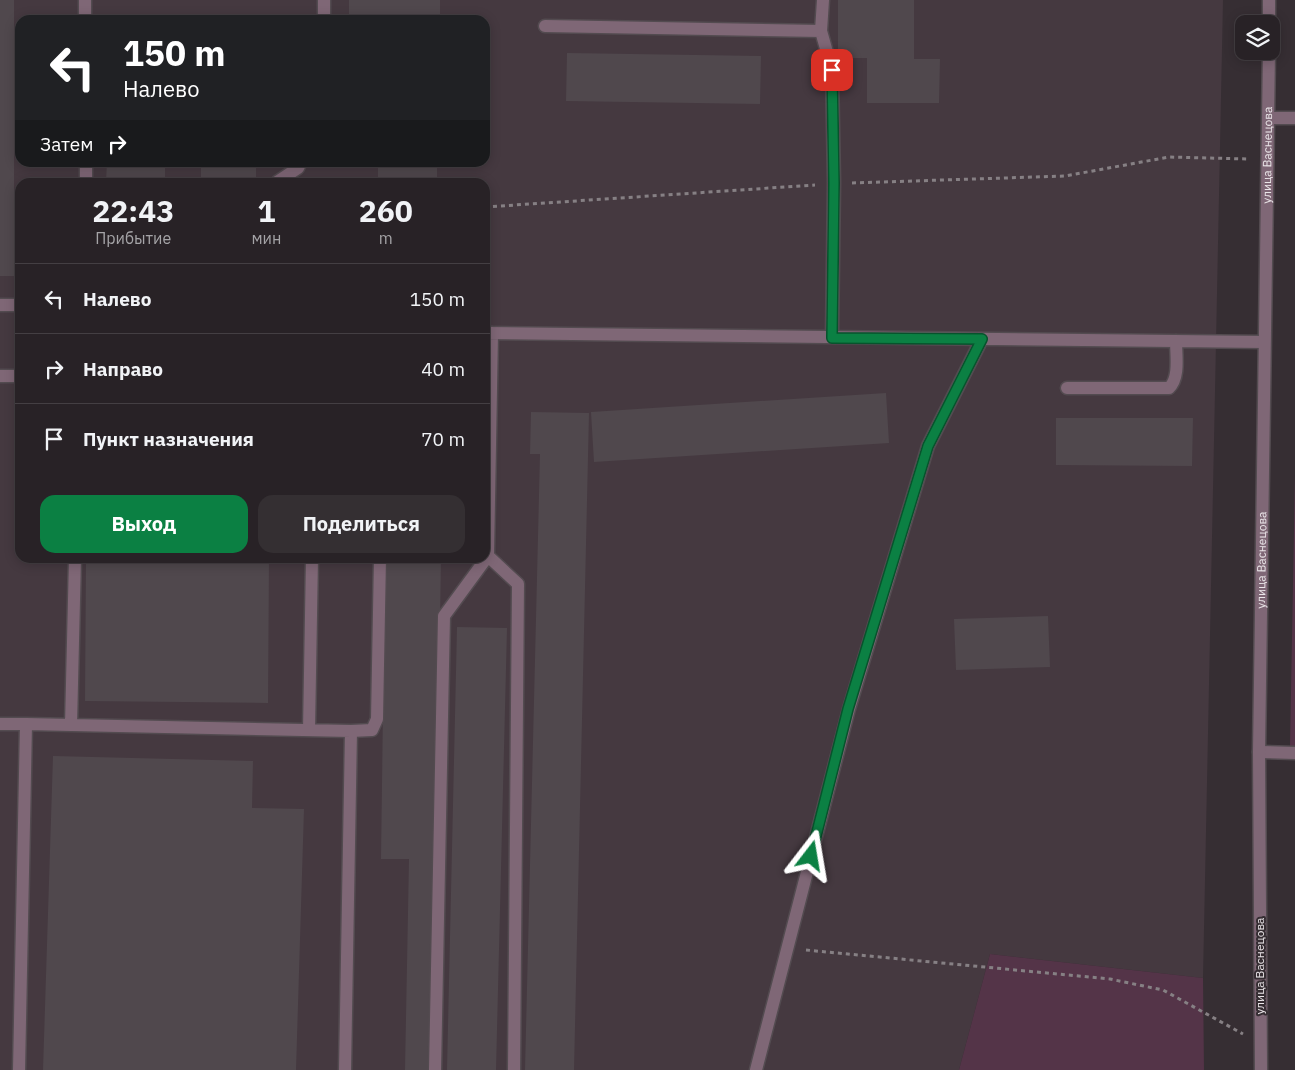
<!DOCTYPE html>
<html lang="ru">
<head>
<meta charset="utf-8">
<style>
  body { margin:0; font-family:"IBM Plex Sans",sans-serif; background:#342f32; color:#f1f3f6; height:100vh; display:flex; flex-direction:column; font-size:19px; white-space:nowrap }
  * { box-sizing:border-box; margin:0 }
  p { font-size:16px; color:#a5a4a7 }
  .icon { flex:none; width:28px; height:28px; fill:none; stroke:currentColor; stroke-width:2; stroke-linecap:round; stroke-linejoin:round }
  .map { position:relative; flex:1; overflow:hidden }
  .side { position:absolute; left:15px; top:178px; width:475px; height:385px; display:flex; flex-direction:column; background:#282226; border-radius:15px; box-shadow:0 2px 12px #0003,0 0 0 1px #443f43 }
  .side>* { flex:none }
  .top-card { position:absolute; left:15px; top:15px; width:475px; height:152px; border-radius:15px; box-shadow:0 2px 12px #0003,0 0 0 1px #443f43; background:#202124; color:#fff; overflow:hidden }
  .buttons { position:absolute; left:1235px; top:15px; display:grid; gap:10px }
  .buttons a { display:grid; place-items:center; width:45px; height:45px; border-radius:10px; background:#282226; box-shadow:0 2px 12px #0003,0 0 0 1px #443f43; font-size:25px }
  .pin { position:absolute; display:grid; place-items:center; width:42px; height:42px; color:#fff; margin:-21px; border-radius:10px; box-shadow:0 2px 8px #0006 }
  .me { position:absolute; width:55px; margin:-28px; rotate:14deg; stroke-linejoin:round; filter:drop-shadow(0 0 4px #0008) }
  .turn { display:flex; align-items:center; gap:18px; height:105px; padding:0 25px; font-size:22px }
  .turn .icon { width:65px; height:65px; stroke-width:2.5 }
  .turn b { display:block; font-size:35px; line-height:42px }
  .then { display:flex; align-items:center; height:48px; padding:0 25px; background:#0003; gap:10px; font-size:19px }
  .eta { display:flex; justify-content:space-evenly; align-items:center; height:85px; text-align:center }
  .eta b { font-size:30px; font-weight:700; line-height:35px }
  .action { display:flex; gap:10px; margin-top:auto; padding:10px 25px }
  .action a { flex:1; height:58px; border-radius:15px; background:#0b8043; color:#fff; font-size:20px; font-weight:700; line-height:58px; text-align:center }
  .action a+a { background:#342f32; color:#f1f3f6 }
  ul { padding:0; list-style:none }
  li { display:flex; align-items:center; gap:15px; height:70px; padding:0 25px; border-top:1px solid #443f43 }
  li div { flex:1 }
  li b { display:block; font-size:19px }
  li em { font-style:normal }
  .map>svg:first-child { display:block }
  .built { fill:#453940; fill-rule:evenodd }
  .green { fill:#543448 }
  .building { fill:#50484d }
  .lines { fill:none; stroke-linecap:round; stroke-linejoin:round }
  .service-casing { stroke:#534b50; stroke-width:15 }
  .minor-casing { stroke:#534b50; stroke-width:15 }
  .path { stroke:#868084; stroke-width:3; stroke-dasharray:4 4; stroke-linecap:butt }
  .service { stroke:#7f6776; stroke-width:12 }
  .minor { stroke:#7f6776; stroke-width:12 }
  .route-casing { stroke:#07532c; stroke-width:12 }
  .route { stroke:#0b8043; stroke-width:9 }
  .labels { text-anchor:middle; stroke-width:4; stroke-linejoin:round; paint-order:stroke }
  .street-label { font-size:12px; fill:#eae5e8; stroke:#362e33 }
</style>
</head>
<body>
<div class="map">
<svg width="1295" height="1070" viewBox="0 0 1295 1070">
  <rect width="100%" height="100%" fill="#362e33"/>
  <path class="built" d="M 0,0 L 1223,0 L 1203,978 L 990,954 L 959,1070 L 0,1070 ZM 20,20 L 485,20 L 485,162 L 20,162 ZM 20,182 L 485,182 L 485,558 L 20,558 Z"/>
  <path class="green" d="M 1295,475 L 1295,746 L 1290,746 Z
    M 990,954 L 1203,978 L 1204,1070 L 959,1070 Z"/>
  <path class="building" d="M 0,0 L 14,0 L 14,276 L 0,276 Z
    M 349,0 L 440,0 L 440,20 L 349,20 Z
    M 838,0 L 914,0 L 914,59 L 940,59 L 939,103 L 867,103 L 867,58 L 838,58 Z
    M 192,18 L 237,18 L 237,20 L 192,20 Z
    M 567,53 L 761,56 L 760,104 L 566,101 Z
    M 107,162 L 165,162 L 165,182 L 106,181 Z
    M 201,162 L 256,162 L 256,178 L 201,177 Z
    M 378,162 L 437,162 L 437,182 L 378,182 Z
    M 886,393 L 889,443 L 594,462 L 591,412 Z
    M 531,412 L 589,413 L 574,1070 L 525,1070 L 540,454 L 530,454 Z
    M 1056,418 L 1193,418 L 1192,466 L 1056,465 Z
    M 86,558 L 269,558 L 268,703 L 85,701 Z
    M 385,558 L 441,558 L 433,1070 L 405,1070 L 409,859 L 381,859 Z
    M 1048,616 L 1050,667 L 956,670 L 954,619 Z
    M 457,627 L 507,628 L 496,1070 L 447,1070 Z
    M 53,756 L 253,761 L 252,808 L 304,809 L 296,1070 L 43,1070 Z"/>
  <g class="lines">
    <defs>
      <path id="service" d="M 85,0 L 85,20
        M 823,0 L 821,31 L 832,70 L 834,183 L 832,337
        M 324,20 L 324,0
        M 545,26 L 821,31
        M 1269,118 L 1295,118
        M 86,162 L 86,182
        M 277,182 L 298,168 L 301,162
        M 0,305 L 20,305
        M 485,333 L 1264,342
        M 0,376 L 20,376
        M 1067,388 L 1169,388 C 1180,378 1176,355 1176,341
        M 488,556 L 518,584 L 514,1070
        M 0,724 L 26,724 L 19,1070
        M 26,724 L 351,731 L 345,1070
        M 71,725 L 75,558
        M 309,730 L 312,558
        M 351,731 L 372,730 L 377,719 L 380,558
        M 1259,752 L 1295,753
        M 435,1070 L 444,616 L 488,556 L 492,333
        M 756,1070 L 849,709 L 928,446 L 982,339"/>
      <g id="minor">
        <path d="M 1269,24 L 1269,0"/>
        <path id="s1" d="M 1261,1070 L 1259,752 L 1269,51"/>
      </g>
    </defs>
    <use href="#service" class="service-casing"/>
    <use href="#minor" class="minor-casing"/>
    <path class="path" d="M 852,183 L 1065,176 L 1169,157 L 1248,159
      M 485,207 L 815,185
      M 806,950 L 1110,979 L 1163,990 L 1243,1034"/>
    <use href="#service" class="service"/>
    <use href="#minor" class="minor"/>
  </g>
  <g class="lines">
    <defs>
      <path id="route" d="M 811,856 L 848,709 L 928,446 L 982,339 L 832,338 L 834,183 L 832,70"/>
    </defs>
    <use href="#route" class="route-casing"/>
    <use href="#route" class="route"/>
  </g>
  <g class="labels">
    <g class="street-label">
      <text dy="4" stroke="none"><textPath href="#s1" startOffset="915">улица Васнецова</textPath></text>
      <text dy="4" stroke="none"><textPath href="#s1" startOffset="510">улица Васнецова</textPath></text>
      <text transform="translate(1260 966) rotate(-90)" y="4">улица Васнецова</text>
    </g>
  </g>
</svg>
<div class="buttons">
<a><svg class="icon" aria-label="layers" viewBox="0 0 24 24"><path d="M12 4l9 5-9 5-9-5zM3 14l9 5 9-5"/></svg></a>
</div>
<div class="pin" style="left:832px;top:70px;background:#d93025"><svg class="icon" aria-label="arrive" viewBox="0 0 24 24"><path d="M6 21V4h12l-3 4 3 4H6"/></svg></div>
<svg class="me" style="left:811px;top:856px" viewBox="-20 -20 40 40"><path d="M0-17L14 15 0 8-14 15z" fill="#0b8043" stroke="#fff" stroke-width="4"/></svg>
<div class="top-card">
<div class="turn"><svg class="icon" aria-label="left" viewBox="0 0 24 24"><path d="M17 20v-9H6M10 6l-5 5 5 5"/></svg><div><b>150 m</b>Налево</div></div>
<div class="then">Затем<svg class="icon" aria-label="right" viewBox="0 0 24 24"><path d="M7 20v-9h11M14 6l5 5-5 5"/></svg></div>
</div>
<section class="side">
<div class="eta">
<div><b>22:43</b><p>Прибытие</p></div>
<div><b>1</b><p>мин</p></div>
<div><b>260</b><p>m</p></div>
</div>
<ul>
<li><svg class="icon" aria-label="left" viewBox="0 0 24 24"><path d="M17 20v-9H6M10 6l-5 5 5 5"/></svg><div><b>Налево</b></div><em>150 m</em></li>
<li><svg class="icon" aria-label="right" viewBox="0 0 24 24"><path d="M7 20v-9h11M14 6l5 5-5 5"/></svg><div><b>Направо</b></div><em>40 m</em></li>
<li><svg class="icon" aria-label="arrive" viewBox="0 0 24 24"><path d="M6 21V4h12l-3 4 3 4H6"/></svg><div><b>Пункт назначения</b></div><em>70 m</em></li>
</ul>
<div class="action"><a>Выход</a><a>Поделиться</a></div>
</section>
</div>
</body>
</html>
